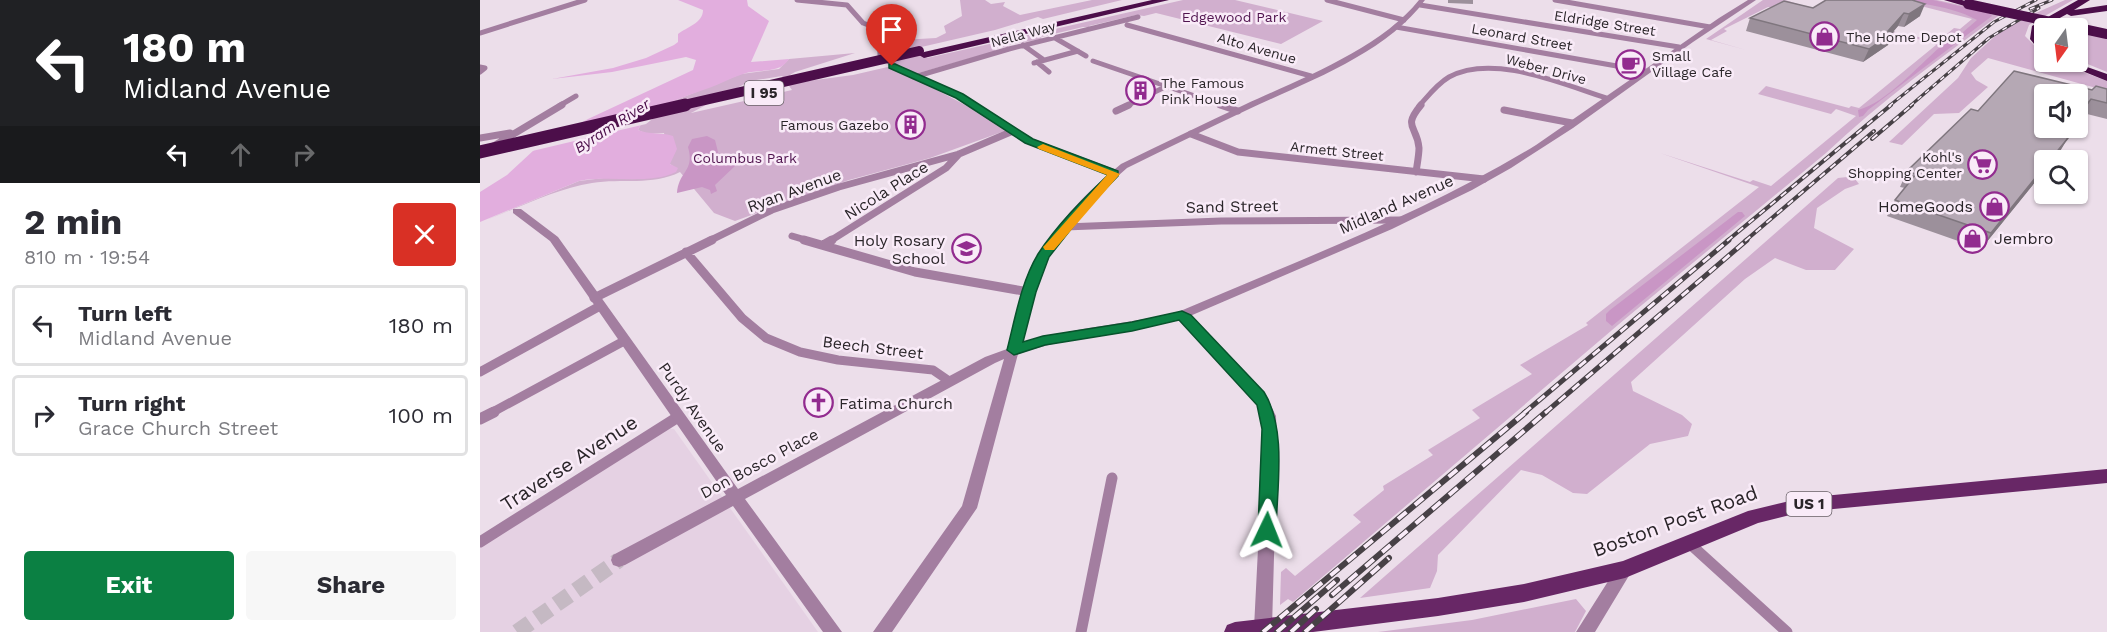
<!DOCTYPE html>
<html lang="en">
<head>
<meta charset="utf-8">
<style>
  body { margin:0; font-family:"Work Sans",sans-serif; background:#f7f7f7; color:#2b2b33; height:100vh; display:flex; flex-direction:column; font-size:22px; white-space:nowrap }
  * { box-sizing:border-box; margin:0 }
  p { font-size:20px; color:#7c7c81 }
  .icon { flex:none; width:33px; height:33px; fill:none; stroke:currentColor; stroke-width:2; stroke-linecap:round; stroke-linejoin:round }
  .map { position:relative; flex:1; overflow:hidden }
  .panel { display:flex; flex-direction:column; background:#fff; width:480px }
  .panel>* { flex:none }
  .top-card { background:#202124; color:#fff; overflow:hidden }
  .needle { width:39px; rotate:194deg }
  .buttons { position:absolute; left:1554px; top:18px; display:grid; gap:12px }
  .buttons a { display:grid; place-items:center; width:54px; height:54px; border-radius:6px; background:#fff; box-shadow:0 2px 4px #0004; font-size:30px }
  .pin { position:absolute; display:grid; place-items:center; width:51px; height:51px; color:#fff; margin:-62px -26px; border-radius:50% 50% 50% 0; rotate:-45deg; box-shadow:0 0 6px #0007 }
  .pin .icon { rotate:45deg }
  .me { position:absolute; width:66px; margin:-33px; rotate:2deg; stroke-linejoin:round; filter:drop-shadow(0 0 4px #0008) }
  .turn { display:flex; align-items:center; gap:21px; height:126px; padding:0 24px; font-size:27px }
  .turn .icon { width:78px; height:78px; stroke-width:2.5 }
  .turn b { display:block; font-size:42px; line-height:51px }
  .lanes { display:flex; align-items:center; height:57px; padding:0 24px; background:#0003; justify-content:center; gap:30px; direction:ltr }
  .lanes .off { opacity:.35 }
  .round { display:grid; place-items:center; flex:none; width:63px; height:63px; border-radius:6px; background:#f7f7f7 }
  .summary { display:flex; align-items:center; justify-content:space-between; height:102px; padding:0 24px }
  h1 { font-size:36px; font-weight:700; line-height:45px }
  .cta { display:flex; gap:12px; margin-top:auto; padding:12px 24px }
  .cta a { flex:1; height:69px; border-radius:6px; background:#0b8043; color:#fff; font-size:24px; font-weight:700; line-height:69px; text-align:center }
  .cta a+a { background:#f7f7f7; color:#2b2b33 }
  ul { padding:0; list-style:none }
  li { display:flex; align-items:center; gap:18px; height:81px; margin:0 12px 9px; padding:0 12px; border:3px solid #e1e1e2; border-radius:6px }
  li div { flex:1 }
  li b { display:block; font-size:22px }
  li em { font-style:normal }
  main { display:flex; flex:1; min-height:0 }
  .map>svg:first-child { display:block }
  .built { fill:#e5d1e3 }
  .green { fill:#d1afce; fill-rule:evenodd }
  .forest { fill:#c996c5 }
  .water { fill:#e2aede }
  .pier { fill:#ecdeea }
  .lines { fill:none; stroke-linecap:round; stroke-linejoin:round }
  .tertiary-tunnel { stroke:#c5b9c3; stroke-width:16; stroke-dasharray:16 8; stroke-linecap:butt }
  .minor-far3 { stroke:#a37ea0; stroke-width:5 }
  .minor-far2 { stroke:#a37ea0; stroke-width:7 }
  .minor-far1 { stroke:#a37ea0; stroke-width:9 }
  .minor { stroke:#a37ea0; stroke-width:11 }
  .tertiary { fill:#a37ea0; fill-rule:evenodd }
  .primary { fill:#682766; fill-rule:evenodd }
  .motorway { fill:#4c0e4a; fill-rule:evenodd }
  .rail-far3-casing { stroke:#474146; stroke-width:3 }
  .rail-far2-casing { stroke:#474146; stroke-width:4 }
  .rail-far1-casing { stroke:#474146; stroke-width:5 }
  .rail-casing { stroke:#474146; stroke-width:6 }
  .rail-far3 { stroke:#f9ebf8; stroke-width:1.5; stroke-dasharray:5; stroke-linecap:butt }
  .rail-far2 { stroke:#f9ebf8; stroke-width:2; stroke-dasharray:7; stroke-linecap:butt }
  .rail-far1 { stroke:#f9ebf8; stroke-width:3; stroke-dasharray:9; stroke-linecap:butt }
  .rail { stroke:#f9ebf8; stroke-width:4; stroke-dasharray:11; stroke-linecap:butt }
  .motorway-bridge-far1 { stroke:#4c0e4a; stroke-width:10 }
  .motorway-bridge { stroke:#4c0e4a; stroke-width:13 }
  .wall { fill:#9c909b }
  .shaded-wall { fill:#7f767e }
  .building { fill:#b5a8b4; stroke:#7f767e; stroke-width:1.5 }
  .route { fill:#0b8043; stroke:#07532c; stroke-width:1.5 }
  .slow { fill:#f59e0b }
  .labels { text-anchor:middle; stroke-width:5; stroke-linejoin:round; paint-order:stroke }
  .far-park-label { font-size:14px; fill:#50144f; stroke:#f9ebf8 }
  .far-street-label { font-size:14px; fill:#2a2529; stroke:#f9ebf8 }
  .far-poi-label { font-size:14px; fill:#2a2529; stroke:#f9ebf8; text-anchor:start }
  .shield { fill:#f9ebf8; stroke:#686067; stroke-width:1.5 }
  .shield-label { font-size:15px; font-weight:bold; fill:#2a2529 }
  .far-water-label { font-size:15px; font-style:italic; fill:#490c48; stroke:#f9ebf8 }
  .street-label { font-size:16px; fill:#2a2529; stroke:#f9ebf8 }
  .poi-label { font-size:16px; fill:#2a2529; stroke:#f9ebf8; text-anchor:end }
  .near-street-label { font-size:20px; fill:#2a2529; stroke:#f9ebf8 }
</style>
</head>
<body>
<main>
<section class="panel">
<div class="top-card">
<div class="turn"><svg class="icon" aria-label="left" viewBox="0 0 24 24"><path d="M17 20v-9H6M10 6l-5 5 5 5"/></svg><div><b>180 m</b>Midland Avenue</div></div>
<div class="lanes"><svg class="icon" aria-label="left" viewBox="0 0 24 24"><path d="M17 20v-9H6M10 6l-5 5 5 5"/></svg><svg class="icon off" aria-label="ahead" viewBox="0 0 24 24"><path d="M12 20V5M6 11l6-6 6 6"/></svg><svg class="icon off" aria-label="right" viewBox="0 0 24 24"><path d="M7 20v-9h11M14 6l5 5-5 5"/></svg></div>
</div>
<div class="summary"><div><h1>2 min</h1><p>810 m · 19:54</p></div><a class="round" style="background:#d93025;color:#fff"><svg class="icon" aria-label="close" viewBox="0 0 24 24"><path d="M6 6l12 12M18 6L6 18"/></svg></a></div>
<ul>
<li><svg class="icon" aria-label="left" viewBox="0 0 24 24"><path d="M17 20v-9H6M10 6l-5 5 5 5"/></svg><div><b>Turn left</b><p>Midland Avenue</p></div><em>180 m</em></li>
<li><svg class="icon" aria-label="right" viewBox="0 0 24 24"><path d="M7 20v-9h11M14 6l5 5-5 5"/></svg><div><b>Turn right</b><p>Grace Church Street</p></div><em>100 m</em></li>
</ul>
<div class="cta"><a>Exit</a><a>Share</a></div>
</section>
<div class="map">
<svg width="1627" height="632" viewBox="0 0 1627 632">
  <rect width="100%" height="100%" fill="#ecdeea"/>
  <path class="built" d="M 184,428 L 194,429 L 338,632 L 0,632 L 0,545 Z"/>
  <path class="green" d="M 480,0 L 505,0 L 511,4 L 525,2 L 523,6 L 540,15 L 612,0 L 642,0 L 563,19 L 558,17 L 515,30 L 437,48 L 447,58 L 703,0 L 755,0 L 843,21 L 801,44 L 676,13 L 664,16 L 656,15 L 609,26 L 610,27 L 603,27 L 561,37 L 562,39 L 528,45 L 528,47 L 513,48 L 516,51 L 435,74 L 420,67 L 405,55 L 404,41 L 456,38 L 466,33 L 464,26 L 482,16 Z
    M 1283,0 L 1305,0 L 1402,30 L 1454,40 L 1461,39 L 1474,28 L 1480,29 L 1492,19 L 1421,1 L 1380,0 L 1457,0 L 1521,14 C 1461,57 1400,102 1346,153 L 1145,319 L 813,602 L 808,599 L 800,605 L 801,572 L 806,568 L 815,576 L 881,522 L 873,515 L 904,490 L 903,486 L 953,455 L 948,450 L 1000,418 L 992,410 L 1052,374 L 1040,365 L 1108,325 L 1106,323 L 1279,187 L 1180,153 L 1270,182 L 1273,180 L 1291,186 L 1376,116 L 1356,109 L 1351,114 L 1278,94 L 1286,86 L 1369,108 L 1371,106 L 1379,108 L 1456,45 L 1447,41 L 1288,7 L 1244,29 L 1247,31 L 1231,40 L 1266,50 L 1226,39 Z
    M 1585,0 L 1593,0 L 1549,25 L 1545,36 L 1564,55 L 1564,62 L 1577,62 L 1627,81 L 1627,91 L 1508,58 L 1491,73 L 1496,80 L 1508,87 L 1479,113 L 1454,114 L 1422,145 L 1409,142 L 1478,78 L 1491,58 L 1514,37 L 1536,22 Z
    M 1598,30 L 1627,37 L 1627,72 L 1598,60 Z
    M 375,53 L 315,72 L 310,75 L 313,83 L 373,75 L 412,66 L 530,129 L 450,158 L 369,180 L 255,221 L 234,213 L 200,172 C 172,186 142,178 112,183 C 76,189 40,207 6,220 L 99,181 L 197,169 L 190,164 L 184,133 L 167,134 L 158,130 L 161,124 L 191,102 L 261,74 L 299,69 L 309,59 ZM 302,76 L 312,90 L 211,113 L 270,81 Z
    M 1367,177 L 1375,179 L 1379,184 L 1365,189 L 1337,208 L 1334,228 L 1374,249 L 1355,270 L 1326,270 L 1295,258 L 1265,279 L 1151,382 L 1153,391 L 1202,415 L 1212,424 L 1208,436 L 1170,444 L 1107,494 L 1093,493 L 1062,475 L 1041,470 L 958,555 L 957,571 L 950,588 L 880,598 L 1358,178 Z
    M 1096,599 L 1106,611 L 1095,632 L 898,632 L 992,620 Z"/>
  <path class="forest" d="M 1389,0 L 1453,0 L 1510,13 L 1512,16 L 1388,110 L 1383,116 L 1379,117 L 1378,110 C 1406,103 1438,66 1460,47 L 1460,43 L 1482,33 L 1497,20 C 1469,4 1421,0 1389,0 Z
    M 227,136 L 235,140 L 239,156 L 255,163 L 255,166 L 235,185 L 237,191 L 231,194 L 230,190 L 222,187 L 197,193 C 199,170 215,172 208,147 L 212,139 Z
    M 1258,212 L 1262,212 L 1265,216 L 1132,326 L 1126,321 L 1126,314 L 1130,310 Z"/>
  <path class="water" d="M 198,0 L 267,0 L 268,6 L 289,21 L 271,62 L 309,59 C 299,75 279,68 263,74 C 251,78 240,84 229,88 C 206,96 169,107 158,130 C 170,135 181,132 193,136 L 197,149 L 190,164 L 198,168 L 196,172 C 170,185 129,175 99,181 L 0,222 L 0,192 L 27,175 L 54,150 L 108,119 L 213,70 L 216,60 L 206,57 L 132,72 L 72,79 L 133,68 L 166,58 L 194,45 L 198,42 L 198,34 C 207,27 223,23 223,10 Z"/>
  <path class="pier" d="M 192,104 L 166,124 L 48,152 L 86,128 Z"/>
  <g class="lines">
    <path class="tertiary-tunnel" d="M 37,632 L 139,560"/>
    <path class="minor-far3" d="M 317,0 L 367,5 L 383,23 L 399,29 L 400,55 C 431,80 463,86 495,106
      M 847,0 L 924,20
      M 1075,0 L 1230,27
      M 940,5 L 1199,47
      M 647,25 L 831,76
      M 916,27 L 1165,71
      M 0,33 L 105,0
      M 575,38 L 606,56
      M 543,45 L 564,60
      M 613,61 L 744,106
      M 557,62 L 569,72
      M 554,63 L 598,51
      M 0,67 L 5,68 L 0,72
      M 434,77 L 529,49 L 658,17
      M 79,106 L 96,96
      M 646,106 L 687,86
      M 939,106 C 948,96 957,84 969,77 C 1013,53 1082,84 1126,98"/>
    <path class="minor-far2" d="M 493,105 L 549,141 L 635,173
      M 740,105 L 758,111
      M 1024,110 L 1092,123
      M 636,111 L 649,105
      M 711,134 L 758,152 L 1004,179
      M 0,138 L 30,133
      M 12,147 L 82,105
      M 936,172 C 937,165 939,155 939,148 C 937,125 922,128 941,105
      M 585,227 L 741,221 L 920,220
      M 312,236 L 329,241
      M 229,241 L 292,210 L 359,187 L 479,154 L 533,131
      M 350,241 L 466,168 L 479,154"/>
    <path class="minor-far1" d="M 324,240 L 435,272 L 549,292
      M 345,244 L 352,240
      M 206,252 L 262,318 L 286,338 L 320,352 L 358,360 L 453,370 L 469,381
      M 114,298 L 232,240
      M 0,372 L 120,306
      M 11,413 L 144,341"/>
    <path class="minor" d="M 0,419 L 14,412
      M 0,542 L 198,417
      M 1209,543 L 1307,632
      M 601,632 L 632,478"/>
    <path class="tertiary" d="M 939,0 L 945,0 C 906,54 826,82 767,110 C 727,129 687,148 647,168 C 613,197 575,233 560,276 C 552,298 547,322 541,344 C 591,327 646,325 698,312 C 819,260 943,214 1056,145 L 1239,18 L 1268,0 L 1276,0 L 1213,42 L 1093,128 L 1031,168 L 992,190 L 912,229 L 710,316 L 784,392 L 796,416 L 797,450 L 792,628 L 790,632 L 776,632 L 774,628 L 783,450 L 782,416 L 773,397 L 699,319 C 646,333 590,336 538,354 L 497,508 L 412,632 L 393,632 L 482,506 L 524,359 L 515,363 L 265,499 L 362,632 L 343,632 L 253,506 L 145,565 L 139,567 L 133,565 L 131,560 L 133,555 L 246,495 L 70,241 L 33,213 L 33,209 L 41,209 L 78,237 L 258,489 L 505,357 L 527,349 C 534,325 539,297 550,274 C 569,230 604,194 641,164 C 682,144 723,124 764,105 C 820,79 900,49 939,0 Z
      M 1145,562 L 1151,564 L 1153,569 L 1115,632 L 1096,632 L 1139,564 Z"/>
    <path class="primary" d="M 1627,469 L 1627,483 L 1322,512 L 1278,523 L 1145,578 L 1044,602 L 958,616 L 833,632 L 744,632 L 747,625 L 755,622 L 958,598 L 1044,584 L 1143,561 L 1268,511 L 1322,498 Z"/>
    <path class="motorway" d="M 672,0 L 689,0 L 444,58 L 439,55 L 444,52 Z
      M 1464,0 L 1482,0 L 1493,4 L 1488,7 Z
      M 1598,0 L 1610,0 L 1594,10 L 1627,5 L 1627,11 L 1591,16 L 1587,14 L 1560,29 L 1560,38 L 1564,43 L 1564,52 L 1560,51 L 1550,39 L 1552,26 Z
      M 1580,62 L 1593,62 L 1627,74 L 1627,81 Z"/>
    <defs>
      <path id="rail-far3" d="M 1550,9 L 1572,0
        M 1409,106 L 1514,22 L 1556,0
        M 1430,106 L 1509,38 L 1559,8"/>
      <path id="rail-far2" d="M 1392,139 L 1432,105
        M 1247,241 L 1411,105
        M 1265,241 L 1394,131"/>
      <path id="rail-far1" d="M 1044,413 L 1249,240
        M 1065,413 L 1267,240"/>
      <path id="rail" d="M 852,595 L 1066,412
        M 783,632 L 1046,412
        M 797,632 L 857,580
        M 811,632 L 836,609
        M 825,632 L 909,558"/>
    </defs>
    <use href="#rail-far3" class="rail-far3-casing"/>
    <use href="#rail-far2" class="rail-far2-casing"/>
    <use href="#rail-far1" class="rail-far1-casing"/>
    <use href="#rail" class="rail-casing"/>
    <use href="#rail-far3" class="rail-far3"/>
    <use href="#rail-far2" class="rail-far2"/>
    <use href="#rail-far1" class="rail-far1"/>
    <use href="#rail" class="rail"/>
    <path class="motorway-bridge-far1" d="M 1488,4 L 1627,34
      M 199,106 L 439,51"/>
    <path class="motorway-bridge" d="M 0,152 L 205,105"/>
  </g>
  <path class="wall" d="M 968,0 L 993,0 L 993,4 L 968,3 Z
    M 1432,0 L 1440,16 L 1424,27 L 1418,26 L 1413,32 L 1408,45 L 1383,62 L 1266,31 L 1270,18 L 1333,8 Z
    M 1627,89 L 1627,119 L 1603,113 L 1598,120 L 1598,94 L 1586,138 L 1579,153 L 1564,160 L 1564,171 L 1501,249 L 1407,216 L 1415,200 L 1425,188 L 1420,187 L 1427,171 L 1498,111 L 1612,90 Z"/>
  <path class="shaded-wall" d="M 1445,4 L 1440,16 L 1424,27 L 1429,14 Z
    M 1424,13 L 1418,26 L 1412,33 L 1413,32 L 1408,45 L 1383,62 L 1389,49 L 1408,31 Z
    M 1611,99 L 1603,113 L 1598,120 L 1598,116 Z
    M 1589,128 L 1591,128 L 1575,149 L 1584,134 Z
    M 1588,138 L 1579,153 L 1573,160 L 1570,160 Z
    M 1564,167 L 1564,171 L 1501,249 L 1511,233 Z"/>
  <path class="building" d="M 1346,0 L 1432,0 L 1445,4 L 1429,14 L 1424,13 L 1408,31 L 1413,32 L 1389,49 L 1270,18 L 1304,1 L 1333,8 Z
    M 1534,71 L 1612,90 L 1616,86 L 1627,89 L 1627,103 L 1611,99 L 1598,116 L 1598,94 L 1564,94 L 1564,128 L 1589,128 L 1584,134 L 1587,135 L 1585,137 L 1588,138 L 1570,160 L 1564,160 L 1564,167 L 1511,233 L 1415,200 L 1436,174 L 1427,171 L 1491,109 L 1498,111 Z"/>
  <path class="route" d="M 409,64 L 415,64 L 483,94 L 553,139 L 638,171 L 638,176 L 610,205 L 569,257 L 556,292 L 543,342 L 563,336 L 652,322 L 702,311 L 711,315 L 784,392 C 807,429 797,487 796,530 L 793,535 L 787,537 L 781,535 L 778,530 L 782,429 L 777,405 L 699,320 L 652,331 L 565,345 L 534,355 L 527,350 C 535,319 541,282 558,254 C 577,225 603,199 628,175 L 545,143 L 476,98 L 409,68 Z"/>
  <path class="slow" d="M 563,144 L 640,174 L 574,250 L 565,250 L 563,247 L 565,245 L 627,175 L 559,149 L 557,147 Z"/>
  <defs>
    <symbol id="shop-ring" viewBox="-11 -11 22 22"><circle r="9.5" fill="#f9ebf8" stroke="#922b8f" stroke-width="1.5"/><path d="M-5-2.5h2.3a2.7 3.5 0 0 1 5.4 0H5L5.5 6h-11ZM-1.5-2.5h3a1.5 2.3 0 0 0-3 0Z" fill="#922b8f"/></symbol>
    <symbol id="cafe-ring" viewBox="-11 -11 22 22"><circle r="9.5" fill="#f9ebf8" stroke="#922b8f" stroke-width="1.5"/><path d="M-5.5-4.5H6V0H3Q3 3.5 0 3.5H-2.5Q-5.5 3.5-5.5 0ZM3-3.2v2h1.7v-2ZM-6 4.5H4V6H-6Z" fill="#922b8f"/></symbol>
    <symbol id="building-ring" viewBox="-11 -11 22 22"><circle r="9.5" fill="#f9ebf8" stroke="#922b8f" stroke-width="1.5"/><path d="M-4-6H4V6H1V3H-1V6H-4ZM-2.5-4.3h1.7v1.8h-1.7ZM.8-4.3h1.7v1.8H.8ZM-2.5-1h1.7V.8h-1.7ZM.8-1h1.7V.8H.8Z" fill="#922b8f"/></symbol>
    <symbol id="supermarket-ring" viewBox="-11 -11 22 22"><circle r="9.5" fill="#f9ebf8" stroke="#922b8f" stroke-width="1.5"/><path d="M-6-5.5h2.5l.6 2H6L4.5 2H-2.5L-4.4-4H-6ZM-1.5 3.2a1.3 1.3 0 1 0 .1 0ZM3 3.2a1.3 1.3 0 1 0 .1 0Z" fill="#922b8f"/></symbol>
    <symbol id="school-ring" viewBox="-11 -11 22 22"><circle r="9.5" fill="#f9ebf8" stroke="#922b8f" stroke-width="1.5"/><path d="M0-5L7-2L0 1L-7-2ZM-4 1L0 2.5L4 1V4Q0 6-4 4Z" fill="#922b8f"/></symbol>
    <symbol id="church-ring" viewBox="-11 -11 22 22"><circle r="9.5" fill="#f9ebf8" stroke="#922b8f" stroke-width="1.5"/><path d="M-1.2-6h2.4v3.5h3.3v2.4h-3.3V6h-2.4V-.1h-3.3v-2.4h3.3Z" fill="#922b8f"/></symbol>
  </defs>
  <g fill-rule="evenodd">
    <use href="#shop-ring" x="1328" y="20" width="33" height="33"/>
    <use href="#cafe-ring" x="1134" y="48" width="33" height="33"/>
    <use href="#building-ring" x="644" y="74" width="33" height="33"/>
    <use href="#building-ring" x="414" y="108" width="33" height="33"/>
    <use href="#supermarket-ring" x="1486" y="148" width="33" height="33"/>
    <use href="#shop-ring" x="1498" y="190" width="33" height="33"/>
    <use href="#shop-ring" x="1476" y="222" width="33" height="33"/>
    <use href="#school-ring" x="470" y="232" width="33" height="33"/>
    <use href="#church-ring" x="322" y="386" width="33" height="33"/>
  </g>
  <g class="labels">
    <g class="far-park-label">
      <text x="754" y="22">Edgewood Park</text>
      <text x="265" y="163">Columbus Park</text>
    </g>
    <g class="far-street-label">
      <text transform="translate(1125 23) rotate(9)" y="5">Eldridge Street</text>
      <text transform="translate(543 34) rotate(-15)" y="5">Nella Way</text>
      <text transform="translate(1042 37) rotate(10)" y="5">Leonard Street</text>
      <text transform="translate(777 48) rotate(16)" y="5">Alto Avenue</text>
      <text transform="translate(1066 69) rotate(15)" y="5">Weber Drive</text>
      <text transform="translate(857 151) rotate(6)" y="5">Armett Street</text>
    </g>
    <g class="far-poi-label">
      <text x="1366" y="42">The Home Depot</text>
      <text x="1172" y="61">Small<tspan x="1172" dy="16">Village Cafe</tspan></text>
      <text x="681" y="88">The Famous<tspan x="681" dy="16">Pink House</tspan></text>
      <text x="409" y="130" text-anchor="end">Famous Gazebo</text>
      <text x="1482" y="162" text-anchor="end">Kohl's<tspan x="1482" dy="16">Shopping Center</tspan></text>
    </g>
    <g class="shield">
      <rect x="264.5" y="81" width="39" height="24" rx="4.5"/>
      <rect x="1306.5" y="492" width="45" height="24" rx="4.5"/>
    </g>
    <g class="shield-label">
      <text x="284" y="98">I 95</text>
      <text x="1329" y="509">US 1</text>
    </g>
    <g class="far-water-label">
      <text transform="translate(132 126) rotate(-33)" y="5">Byram River</text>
    </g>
    <g class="street-label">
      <text transform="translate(314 190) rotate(-20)" y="6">Ryan Avenue</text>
      <text transform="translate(406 190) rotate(-32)" y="6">Nicola Place</text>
      <text transform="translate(916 204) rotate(-24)" y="6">Midland Avenue</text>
      <text transform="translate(752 206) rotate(-1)" y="6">Sand Street</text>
      <text transform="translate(393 347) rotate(7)" y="6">Beech Street</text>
      <text transform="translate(213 407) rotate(55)" y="6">Purdy Avenue</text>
      <text transform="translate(279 463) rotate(-28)" y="6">Don Bosco Place</text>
    </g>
    <g class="poi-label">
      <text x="1493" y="212">HomeGoods</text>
      <text x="1514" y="244" text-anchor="start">Jembro</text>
      <text x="465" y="246">Holy Rosary<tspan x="465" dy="18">School</tspan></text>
      <text x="359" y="409" text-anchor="start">Fatima Church</text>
    </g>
    <g class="near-street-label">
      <text transform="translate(89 463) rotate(-33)" y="7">Traverse Avenue</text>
      <text transform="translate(1195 521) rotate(-20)" y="7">Boston Post Road</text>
    </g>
  </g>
</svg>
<div class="buttons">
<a><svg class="needle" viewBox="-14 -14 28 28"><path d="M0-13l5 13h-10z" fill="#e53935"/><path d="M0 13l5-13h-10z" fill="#7c7c81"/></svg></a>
<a><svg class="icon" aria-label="sound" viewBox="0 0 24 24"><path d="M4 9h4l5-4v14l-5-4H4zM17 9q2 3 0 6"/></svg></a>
<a><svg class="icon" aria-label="search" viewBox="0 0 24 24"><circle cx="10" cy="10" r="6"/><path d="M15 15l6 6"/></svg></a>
</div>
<div class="pin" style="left:412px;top:66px;background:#d93025"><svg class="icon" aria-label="arrive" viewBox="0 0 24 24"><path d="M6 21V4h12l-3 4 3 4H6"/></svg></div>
<svg class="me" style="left:787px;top:530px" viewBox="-20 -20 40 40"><path d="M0-17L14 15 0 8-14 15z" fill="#0b8043" stroke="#fff" stroke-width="4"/></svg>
</div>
</main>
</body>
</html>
